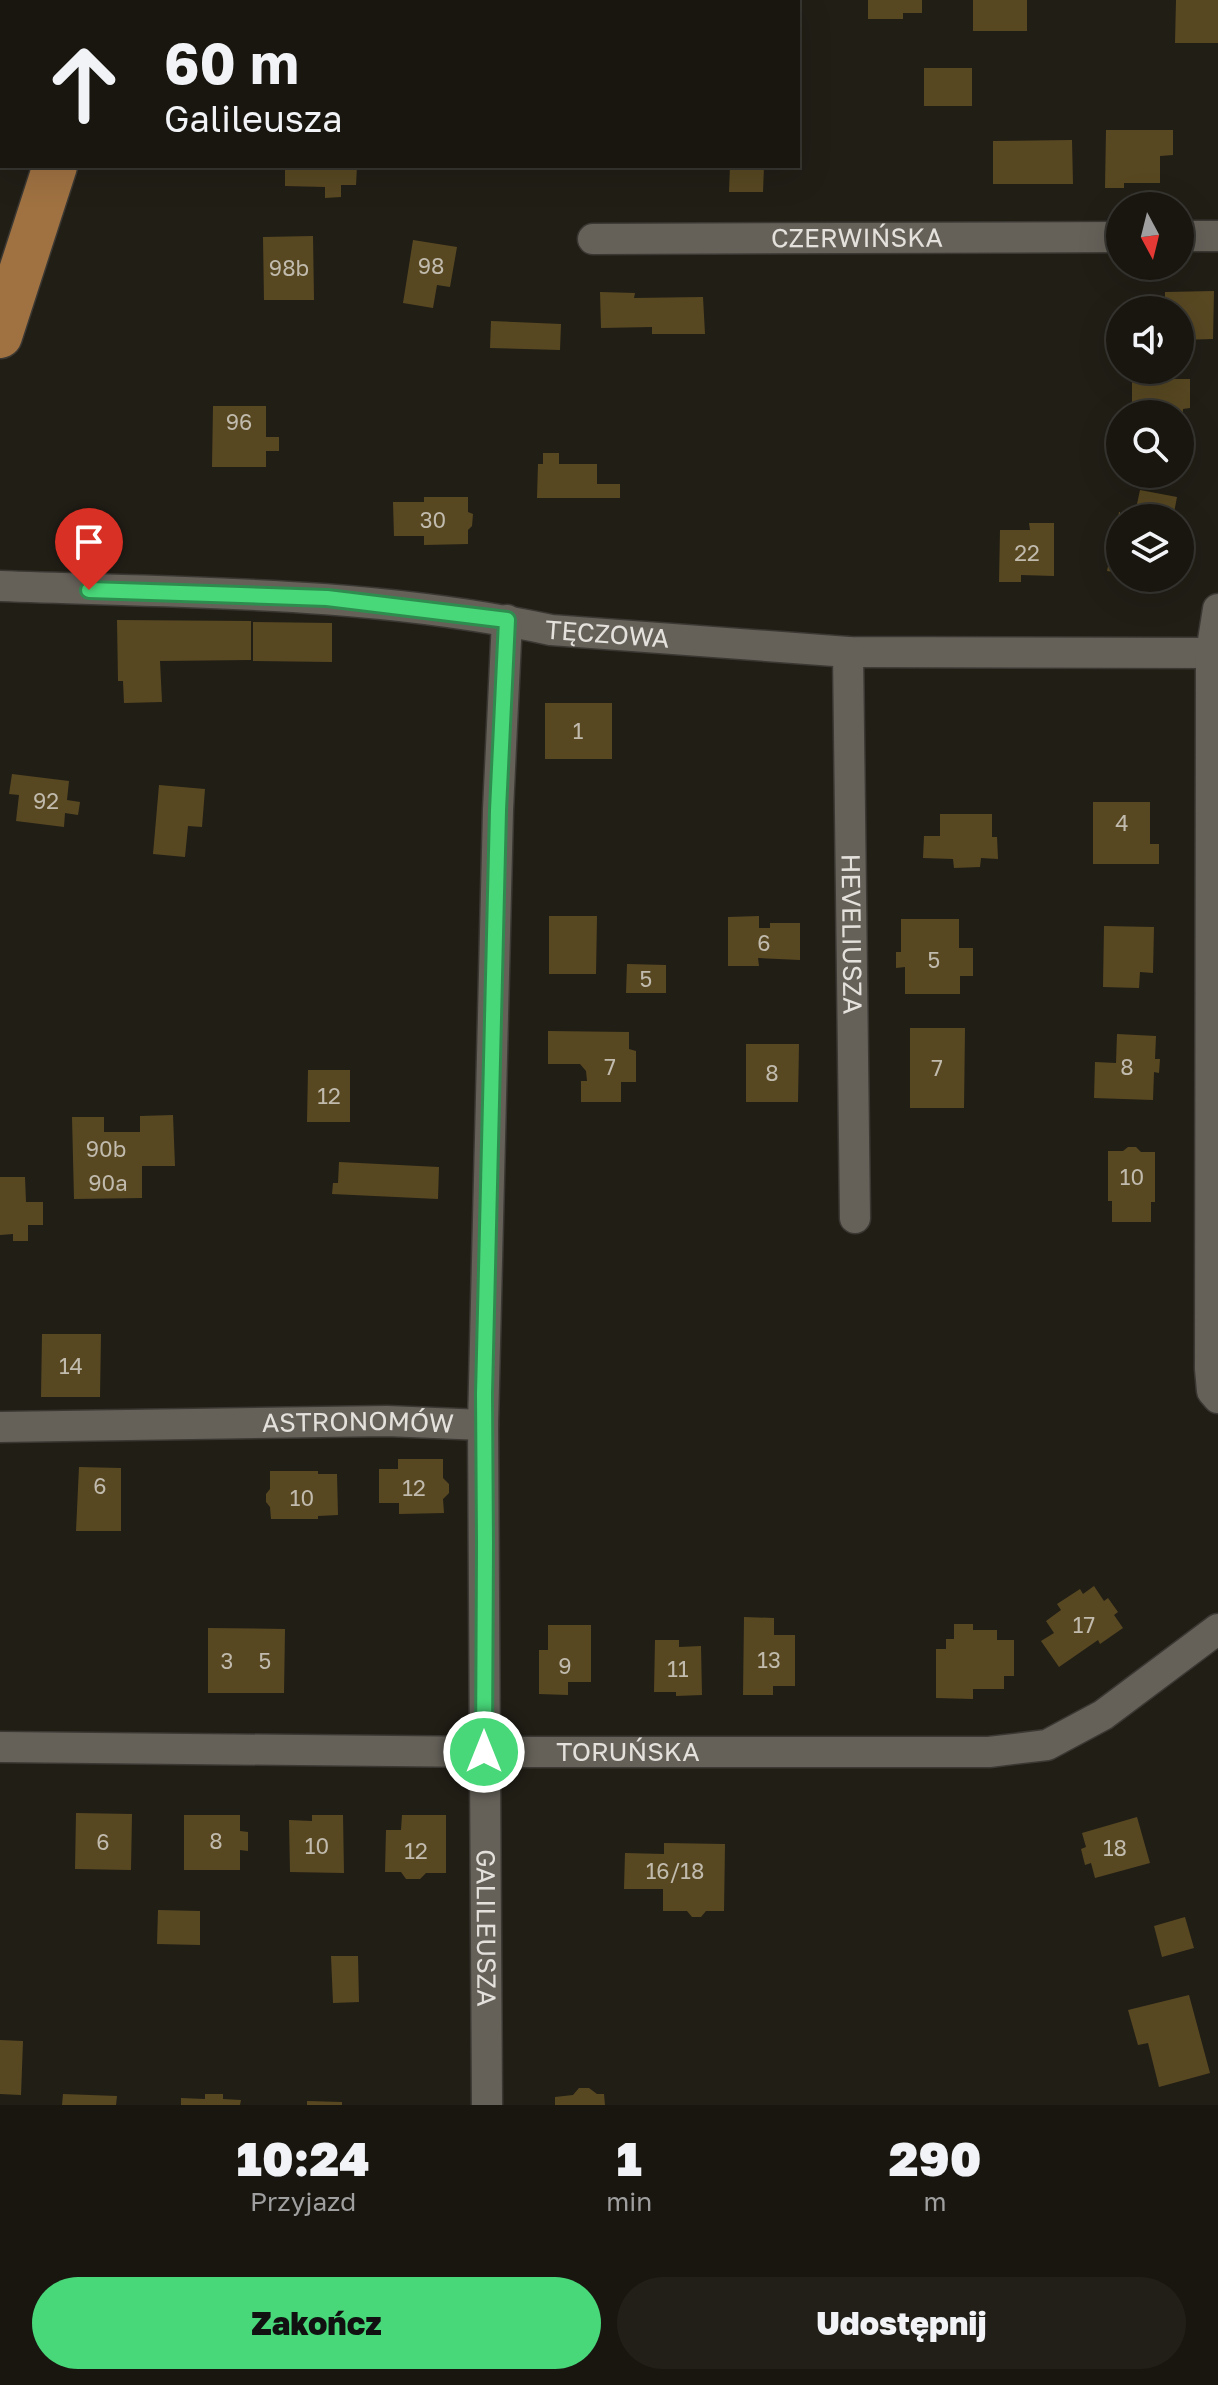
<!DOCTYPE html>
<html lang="pl">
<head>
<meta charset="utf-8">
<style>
  body { margin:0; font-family:"Golos Text",sans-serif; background:#221f19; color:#f1f3f6; height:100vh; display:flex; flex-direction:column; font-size:30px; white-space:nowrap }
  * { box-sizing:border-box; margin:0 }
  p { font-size:26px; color:#9f9f9f }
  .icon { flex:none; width:44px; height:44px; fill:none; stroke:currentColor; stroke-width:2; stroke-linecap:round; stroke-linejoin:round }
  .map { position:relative; height:2105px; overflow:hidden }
  .panel { display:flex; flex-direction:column; background:#191610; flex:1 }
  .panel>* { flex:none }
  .top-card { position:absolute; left:0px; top:0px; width:800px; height:168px; box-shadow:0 8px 32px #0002,0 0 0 2px #373530; background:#191610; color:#f1f3f6; overflow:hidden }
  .needle { width:52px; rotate:173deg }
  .fabs { position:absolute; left:1106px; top:192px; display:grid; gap:16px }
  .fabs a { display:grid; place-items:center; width:88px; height:88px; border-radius:50%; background:#191610; box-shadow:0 8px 32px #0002,0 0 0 2px #373530; font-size:40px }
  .pin { position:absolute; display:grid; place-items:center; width:68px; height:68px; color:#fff; margin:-82px -34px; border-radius:50% 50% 50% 0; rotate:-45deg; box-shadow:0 0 8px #0007 }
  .pin .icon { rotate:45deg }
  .me { position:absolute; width:88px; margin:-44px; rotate:0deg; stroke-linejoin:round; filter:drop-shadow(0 0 6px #0008) }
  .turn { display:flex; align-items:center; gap:28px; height:168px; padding:0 32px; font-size:36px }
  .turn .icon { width:104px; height:104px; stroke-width:2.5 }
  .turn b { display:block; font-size:56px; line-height:68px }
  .eta { display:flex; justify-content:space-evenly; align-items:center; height:136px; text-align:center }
  .eta b { font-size:48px; font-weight:800; line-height:56px }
  .cta { display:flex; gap:16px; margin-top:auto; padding:16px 32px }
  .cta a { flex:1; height:92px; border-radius:48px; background:#48d779; color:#111; font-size:32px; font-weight:800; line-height:92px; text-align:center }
  .cta a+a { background:#221f19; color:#f1f3f6 }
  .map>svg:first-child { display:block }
  .building { fill:#584822 }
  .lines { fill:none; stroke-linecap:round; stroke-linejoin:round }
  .lane-casing { stroke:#3b3833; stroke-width:17 }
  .street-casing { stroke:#3b3833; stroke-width:33 }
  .primary-casing { stroke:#3b3833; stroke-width:47 }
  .lane { stroke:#656159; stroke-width:14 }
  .street { stroke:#656159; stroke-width:30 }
  .primary { stroke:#a07242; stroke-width:44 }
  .route-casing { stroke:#2f8c4f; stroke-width:20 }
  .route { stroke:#48d779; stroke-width:14 }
  .labels { text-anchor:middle; stroke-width:6; stroke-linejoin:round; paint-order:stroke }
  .number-label { font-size:22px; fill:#c1bbae }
  .street-label { font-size:26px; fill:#e4e1dc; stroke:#090805 }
</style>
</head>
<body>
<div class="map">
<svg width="1218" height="2105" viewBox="0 0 1218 2105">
  <rect width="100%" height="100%" fill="#211e16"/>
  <path class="building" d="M 868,0 L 922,0 L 922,13 L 903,13 L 903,19 L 868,19 Z
    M 973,0 L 1027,0 L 1027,31 L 973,31 Z
    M 1176,0 L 1218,0 L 1218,43 L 1175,43 Z
    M 924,68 L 972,68 L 972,106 L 924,106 Z
    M 1106,130 L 1173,130 L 1173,155 L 1160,156 L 1160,183 L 1124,183 L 1124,188 L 1105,188 Z
    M 1072,140 L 1073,184 L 993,184 L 993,141 Z
    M 285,166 L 357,166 L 356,185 L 341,185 L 341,197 L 325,198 L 325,187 L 285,186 Z
    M 730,166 L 764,166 L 763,192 L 729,192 Z
    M 313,236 L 314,300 L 264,300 L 263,237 Z
    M 413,240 L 457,247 L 450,287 L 437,285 L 433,308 L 403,303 Z
    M 1214,291 L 1213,339 L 1180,340 L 1180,310 L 1147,310 L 1147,297 L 1165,298 L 1165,292 Z
    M 600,292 L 635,293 L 634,298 L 703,297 L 705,334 L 652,334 L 652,327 L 601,328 Z
    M 491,321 L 561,324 L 560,350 L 490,348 Z
    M 1132,379 L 1190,379 L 1190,408 L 1183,409 L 1183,414 L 1132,414 Z
    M 213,406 L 266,406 L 266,437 L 279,437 L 279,451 L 266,451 L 266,467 L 212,467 Z
    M 543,453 L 559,453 L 559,464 L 597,464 L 597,484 L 620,484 L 620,498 L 537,498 L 538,464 L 543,464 Z
    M 1140,490 L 1177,497 L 1173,518 L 1134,518 Z
    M 424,497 L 468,497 L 468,512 L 473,514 L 472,526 L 468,530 L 468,544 L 424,545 L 424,536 L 394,536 L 393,502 L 424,502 Z
    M 1119,512 L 1120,512 L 1120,573 L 1107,571 Z
    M 1029,523 L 1054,523 L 1054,576 L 1021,575 L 1021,582 L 999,582 L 1000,530 L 1030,530 Z
    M 117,620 L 251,621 L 251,660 L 160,661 L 162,702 L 124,703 L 123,681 L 118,681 Z
    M 253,622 L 332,623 L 332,662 L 253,661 Z
    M 545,703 L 612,703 L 612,759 L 545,759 Z
    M 12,774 L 69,781 L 67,800 L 80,802 L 78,815 L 65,813 L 64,827 L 16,821 L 19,795 L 9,794 Z
    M 159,785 L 205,789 L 202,827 L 188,826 L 185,857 L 153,854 Z
    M 1093,802 L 1150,802 L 1150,844 L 1159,844 L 1159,864 L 1093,864 Z
    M 940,814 L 992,814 L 992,837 L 997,837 L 998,859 L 981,858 L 980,867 L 954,868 L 953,859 L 923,858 L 924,836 L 940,836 Z
    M 549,916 L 597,916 L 596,974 L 549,974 Z
    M 759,916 L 759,928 L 770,928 L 770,923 L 800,923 L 800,960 L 758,958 L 759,966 L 728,966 L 728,917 Z
    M 901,919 L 959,919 L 959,948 L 973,948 L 973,976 L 960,976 L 960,994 L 905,994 L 905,967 L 896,968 L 896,952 L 901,952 Z
    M 1104,926 L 1154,927 L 1153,973 L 1140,972 L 1139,988 L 1103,987 Z
    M 627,964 L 666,965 L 666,993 L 626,993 Z
    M 910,1028 L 965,1028 L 964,1108 L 910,1108 Z
    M 548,1031 L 629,1032 L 629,1049 L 636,1051 L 636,1082 L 621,1082 L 621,1102 L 581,1102 L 581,1081 L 587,1081 L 586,1071 L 580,1064 L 548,1064 Z
    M 1117,1034 L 1156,1036 L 1155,1059 L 1160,1059 L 1159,1073 L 1154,1072 L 1153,1100 L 1094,1098 L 1095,1062 L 1116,1063 Z
    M 746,1044 L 799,1044 L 798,1102 L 746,1102 Z
    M 308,1070 L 350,1070 L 350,1122 L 307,1122 Z
    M 173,1115 L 175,1166 L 142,1166 L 142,1198 L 74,1199 L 72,1117 L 104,1117 L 104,1132 L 140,1132 L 140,1116 Z
    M 1128,1147 L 1136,1147 L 1141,1152 L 1155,1152 L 1155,1202 L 1151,1202 L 1151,1222 L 1112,1222 L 1112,1201 L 1108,1201 L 1108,1151 L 1123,1151 Z
    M 339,1162 L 439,1167 L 438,1199 L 332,1194 L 333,1183 L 338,1183 Z
    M 0,1177 L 25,1177 L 26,1202 L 43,1202 L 43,1225 L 28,1225 L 28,1241 L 13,1241 L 13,1234 L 0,1235 Z
    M 42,1334 L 101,1334 L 100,1397 L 41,1397 Z
    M 398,1459 L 443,1459 L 443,1478 L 449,1484 L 449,1493 L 443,1499 L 444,1513 L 399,1514 L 399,1503 L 379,1503 L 379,1469 L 398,1469 Z
    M 79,1467 L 121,1468 L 121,1531 L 76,1531 Z
    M 270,1471 L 318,1471 L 318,1474 L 337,1474 L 338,1515 L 318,1516 L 318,1519 L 271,1519 L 270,1507 L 266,1502 L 266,1494 L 270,1489 Z
    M 1094,1586 L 1104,1601 L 1108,1598 L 1118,1612 L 1114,1615 L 1123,1628 L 1100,1644 L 1098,1640 L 1059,1667 L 1041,1641 L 1054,1633 L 1046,1621 L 1061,1610 L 1057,1604 L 1080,1589 L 1083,1594 Z
    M 744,1617 L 774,1618 L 774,1635 L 795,1635 L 795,1686 L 773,1686 L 773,1695 L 743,1695 Z
    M 954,1624 L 973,1624 L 973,1630 L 997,1630 L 997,1640 L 1014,1640 L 1014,1676 L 1004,1676 L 1004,1689 L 973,1689 L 973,1699 L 936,1698 L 936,1649 L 946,1649 L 946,1639 L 954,1639 Z
    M 548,1625 L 591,1625 L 591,1682 L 568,1682 L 568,1695 L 539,1694 L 539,1650 L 548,1650 Z
    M 208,1628 L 285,1629 L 284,1693 L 208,1693 Z
    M 655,1640 L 679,1640 L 679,1647 L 701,1646 L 702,1695 L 676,1696 L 676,1692 L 654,1692 Z
    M 76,1813 L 132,1814 L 131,1870 L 75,1869 Z
    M 184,1815 L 240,1815 L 240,1831 L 248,1832 L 248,1851 L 240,1850 L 240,1870 L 184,1870 Z
    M 312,1815 L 343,1815 L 344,1873 L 290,1872 L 289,1820 L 312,1821 Z
    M 402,1815 L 446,1815 L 446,1873 L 426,1873 L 420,1879 L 406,1879 L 401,1872 L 385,1872 L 386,1830 L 401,1830 Z
    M 1137,1817 L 1150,1863 L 1095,1878 L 1091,1863 L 1085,1865 L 1081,1849 L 1086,1847 L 1082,1833 Z
    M 664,1843 L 725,1844 L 724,1911 L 706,1911 L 701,1917 L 692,1917 L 687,1911 L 663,1911 L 663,1889 L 624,1889 L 625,1853 L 664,1854 Z
    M 158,1910 L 200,1911 L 200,1945 L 157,1944 Z
    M 1185,1917 L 1194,1948 L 1162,1957 L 1154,1926 Z
    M 331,1956 L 358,1956 L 359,2002 L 333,2003 Z
    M 1189,1995 L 1210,2073 L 1159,2087 L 1148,2043 L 1138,2045 L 1128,2010 Z
    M 0,2040 L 23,2041 L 21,2095 L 0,2094 Z
    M 579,2088 L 589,2088 L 597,2094 L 604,2094 L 605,2105 L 555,2105 L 555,2097 L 573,2095 Z
    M 63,2094 L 117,2096 L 116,2105 L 62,2105 Z
    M 205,2094 L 223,2094 L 223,2099 L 241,2100 L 240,2105 L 181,2105 L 181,2098 L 205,2099 Z
    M 307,2101 L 342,2102 L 342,2105 L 307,2105 Z"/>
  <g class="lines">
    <defs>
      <path id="lane" d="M 218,2 L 218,0"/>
      <g id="street">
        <path d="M 1180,236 L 1218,236"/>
        <path id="s1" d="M 593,239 L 1120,237"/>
        <path id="s2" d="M 0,586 C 184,593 370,591 551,630 L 848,652 L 1218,653"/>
        <path d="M 1218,609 L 1211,653 L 1210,1369 L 1212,1391 L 1218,1398"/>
        <path id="s3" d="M 848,652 L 855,1218"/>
        <path d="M 483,1425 L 498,810 L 507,620"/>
        <path id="s4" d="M 0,1427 L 387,1421 L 483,1425 L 487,2105"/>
        <path id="s5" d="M 0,1747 L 484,1752 L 989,1752 L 1047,1745 L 1103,1715 L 1218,1629"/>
      </g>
      <path id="primary" d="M 107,2 L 108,0
        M 0,336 L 55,166"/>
    </defs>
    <use href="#lane" class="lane-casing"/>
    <use href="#street" class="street-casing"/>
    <use href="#primary" class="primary-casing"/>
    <use href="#lane" class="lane"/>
    <use href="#street" class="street"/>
    <use href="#primary" class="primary"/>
  </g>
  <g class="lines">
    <defs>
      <path id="route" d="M 89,590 L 327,598 L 507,620 L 498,810 L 484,1394 L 485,1543 L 484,1752"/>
    </defs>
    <use href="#route" class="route-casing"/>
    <use href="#route" class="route"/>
  </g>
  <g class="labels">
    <g class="number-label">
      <text x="431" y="274">98</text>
      <text x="289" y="276">98b</text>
      <text x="239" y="430">96</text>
      <text x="433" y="528">30</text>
      <text x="1027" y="561">22</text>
      <text x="578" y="739">1</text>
      <text x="46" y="809">92</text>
      <text x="1122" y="831">4</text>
      <text x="764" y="951">6</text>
      <text x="934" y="968">5</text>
      <text x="646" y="987">5</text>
      <text x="610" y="1075">7</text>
      <text x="1127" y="1075">8</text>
      <text x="937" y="1076">7</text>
      <text x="772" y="1081">8</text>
      <text x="329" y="1104">12</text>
      <text x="106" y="1157">90b</text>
      <text x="1132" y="1185">10</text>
      <text x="108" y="1191">90a</text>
      <text x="71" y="1374">14</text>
      <text x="100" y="1494">6</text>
      <text x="414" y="1496">12</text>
      <text x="302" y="1506">10</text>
      <text x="1084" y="1633">17</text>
      <text x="769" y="1668">13</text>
      <text x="227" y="1669">3</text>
      <text x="265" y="1669">5</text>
      <text x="565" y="1674">9</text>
      <text x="678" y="1677">11</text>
      <text x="216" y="1849">8</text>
      <text x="103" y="1850">6</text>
      <text x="317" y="1854">10</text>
      <text x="1115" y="1856">18</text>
      <text x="416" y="1859">12</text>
      <text x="675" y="1879">16/18</text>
    </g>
    <g class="street-label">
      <text dy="9" stroke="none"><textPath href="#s1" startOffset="264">CZERWIŃSKA</textPath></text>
      <text dy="9" stroke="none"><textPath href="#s2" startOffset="610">TĘCZOWA</textPath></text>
      <text dy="9" stroke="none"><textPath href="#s3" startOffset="282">HEVELIUSZA</textPath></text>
      <text dy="9" stroke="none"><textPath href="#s4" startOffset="358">ASTRONOMÓW</textPath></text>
      <text dy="9" stroke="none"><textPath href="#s5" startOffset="628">TORUŃSKA</textPath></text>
      <text dy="9" stroke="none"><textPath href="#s4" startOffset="986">GALILEUSZA</textPath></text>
    </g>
  </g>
</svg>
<div class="fabs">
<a><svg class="needle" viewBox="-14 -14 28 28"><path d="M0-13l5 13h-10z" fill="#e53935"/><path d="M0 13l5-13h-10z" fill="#9f9f9f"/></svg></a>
<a><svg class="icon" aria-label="sound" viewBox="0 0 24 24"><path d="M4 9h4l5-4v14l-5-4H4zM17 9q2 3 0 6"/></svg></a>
<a><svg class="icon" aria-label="search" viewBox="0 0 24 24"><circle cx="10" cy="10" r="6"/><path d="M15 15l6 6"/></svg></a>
<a><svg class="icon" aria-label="layers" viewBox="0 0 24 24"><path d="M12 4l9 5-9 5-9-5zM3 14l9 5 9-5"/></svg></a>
</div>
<div class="pin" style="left:89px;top:590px;background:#d93025"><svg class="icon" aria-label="arrive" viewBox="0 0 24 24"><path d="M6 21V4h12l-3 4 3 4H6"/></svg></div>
<svg class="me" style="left:484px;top:1752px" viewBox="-20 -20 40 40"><circle r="17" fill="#48d779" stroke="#fff" stroke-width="3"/><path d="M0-11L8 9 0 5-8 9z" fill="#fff"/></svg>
<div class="top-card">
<div class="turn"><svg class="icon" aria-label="ahead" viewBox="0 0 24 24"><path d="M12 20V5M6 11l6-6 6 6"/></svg><div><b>60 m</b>Galileusza</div></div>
</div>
</div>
<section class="panel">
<div class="eta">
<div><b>10:24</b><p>Przyjazd</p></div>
<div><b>1</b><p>min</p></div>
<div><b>290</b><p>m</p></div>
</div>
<div class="cta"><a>Zakończ</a><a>Udostępnij</a></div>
</section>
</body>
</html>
